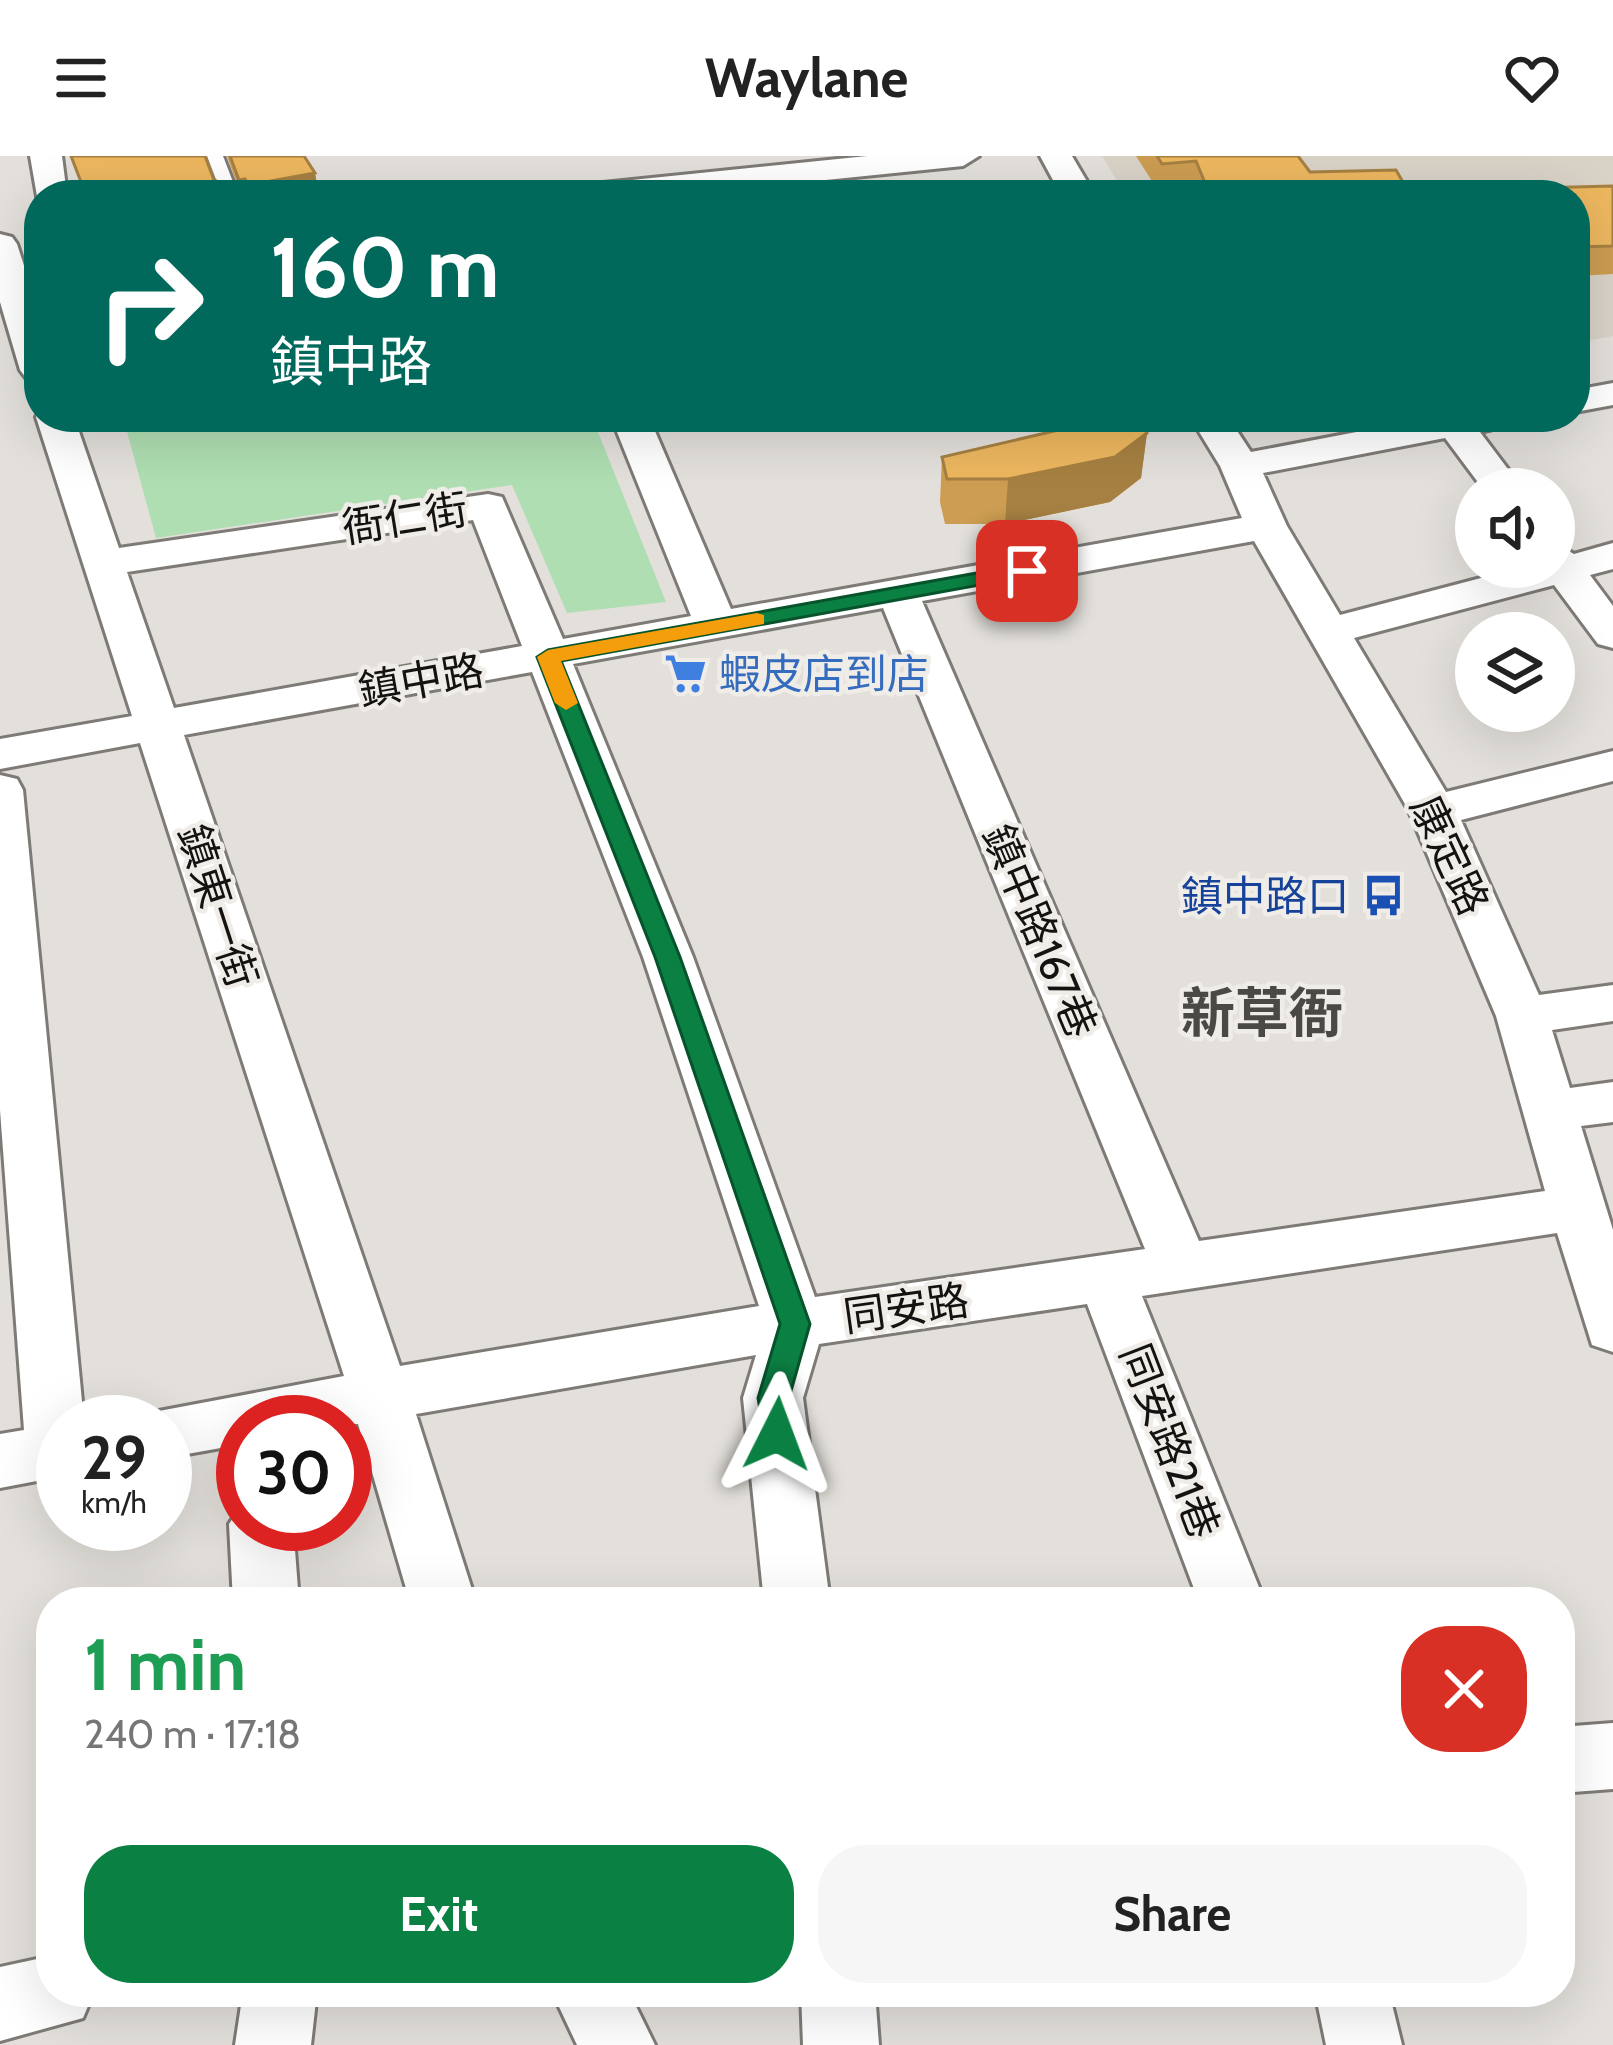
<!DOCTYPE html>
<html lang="en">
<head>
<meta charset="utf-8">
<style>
  body { margin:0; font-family:Cabin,"Noto Sans TC",sans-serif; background:#f6f6f6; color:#222; height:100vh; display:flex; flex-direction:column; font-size:45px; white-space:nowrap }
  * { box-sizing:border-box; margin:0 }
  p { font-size:39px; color:#767676 }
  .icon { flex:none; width:66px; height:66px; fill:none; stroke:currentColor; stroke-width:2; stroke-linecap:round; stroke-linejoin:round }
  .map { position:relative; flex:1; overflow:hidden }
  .details { position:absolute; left:36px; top:1431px; width:1539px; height:420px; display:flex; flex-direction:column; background:#fff; border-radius:48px; box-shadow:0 12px 48px #0002 }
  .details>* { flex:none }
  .banner { position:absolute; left:24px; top:24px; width:1566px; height:252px; border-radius:48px; box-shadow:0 12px 48px #0002; background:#00695c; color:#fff; overflow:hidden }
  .fabs { position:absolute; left:1455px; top:312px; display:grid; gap:24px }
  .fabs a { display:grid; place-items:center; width:120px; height:120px; border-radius:50%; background:#fff; box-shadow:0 12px 48px #0002; font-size:60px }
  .speed { position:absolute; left:36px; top:1239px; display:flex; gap:24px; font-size:60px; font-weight:700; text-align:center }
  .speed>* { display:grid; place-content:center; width:156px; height:156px; border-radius:50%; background:#fff; box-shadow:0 12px 48px #0002; line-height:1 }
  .speed small { font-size:30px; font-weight:400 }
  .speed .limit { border:18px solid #d22; background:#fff; color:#111 }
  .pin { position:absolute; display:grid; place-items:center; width:102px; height:102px; color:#fff; margin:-51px; border-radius:24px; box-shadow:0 6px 18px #0006 }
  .me { position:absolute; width:132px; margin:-66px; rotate:3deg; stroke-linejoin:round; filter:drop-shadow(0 0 9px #0008) }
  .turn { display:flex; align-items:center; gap:42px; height:252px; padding:0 48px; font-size:54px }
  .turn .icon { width:156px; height:156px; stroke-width:2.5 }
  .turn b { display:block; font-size:84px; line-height:102px }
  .round { display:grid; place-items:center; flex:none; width:126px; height:126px; border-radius:48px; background:#f6f6f6 }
  .head { display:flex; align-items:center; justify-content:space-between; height:204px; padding:0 48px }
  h1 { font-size:72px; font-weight:800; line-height:90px; color:#1e9e55 }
  .primary-button { display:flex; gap:24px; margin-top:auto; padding:24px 48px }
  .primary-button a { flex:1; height:138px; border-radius:48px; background:#0b8043; color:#fff; font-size:48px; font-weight:800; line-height:138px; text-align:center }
  .primary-button a+a { background:#f6f6f6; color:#222 }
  header { display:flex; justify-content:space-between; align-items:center; height:156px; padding:0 48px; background:#fff; font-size:54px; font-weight:800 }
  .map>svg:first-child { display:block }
  .built { fill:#d9d2c7 }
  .green { fill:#afdeb2 }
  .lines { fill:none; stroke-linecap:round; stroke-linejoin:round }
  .service-casing { stroke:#7e7b77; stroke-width:6 }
  .minor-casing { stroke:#7e7b77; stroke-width:6 }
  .service { fill:#fff; fill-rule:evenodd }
  .minor { fill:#fff; fill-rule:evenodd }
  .wall { fill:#cc9d52 }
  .shaded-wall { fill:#a68042 }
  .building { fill:#edb75f; stroke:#a68042; stroke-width:3 }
  .route { fill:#0b8043; stroke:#07532c; stroke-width:3 }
  .slow { fill:#f59e0b }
  .labels { text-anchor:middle; stroke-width:9; stroke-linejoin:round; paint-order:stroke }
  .street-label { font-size:42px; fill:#141312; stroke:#f0ede8 }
  .shop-label { font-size:42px; fill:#366cbe; stroke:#f0ede8; text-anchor:start }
  .transit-label { font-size:42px; fill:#164399; stroke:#f0ede8; text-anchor:end }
  .district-label { font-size:54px; font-weight:bold; fill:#4b4945; stroke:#f0ede8 }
</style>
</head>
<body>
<header><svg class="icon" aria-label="menu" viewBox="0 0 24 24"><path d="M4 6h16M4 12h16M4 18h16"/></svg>Waylane<svg class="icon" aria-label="heart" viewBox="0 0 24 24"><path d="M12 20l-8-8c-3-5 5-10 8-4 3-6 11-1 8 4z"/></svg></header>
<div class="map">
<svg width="1613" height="1889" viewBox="0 0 1613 1889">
  <rect width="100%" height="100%" fill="#e3e0db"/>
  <path class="built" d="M 1102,0 L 1613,0 L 1613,180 L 1575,187 L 1575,39 L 1126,39 Z"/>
  <path class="green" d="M 123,261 L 592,261 L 666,446 L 567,457 L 512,329 L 156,382 Z"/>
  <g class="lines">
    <defs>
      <path id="service" d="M 207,0 L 223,0 L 238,39 L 222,39 Z"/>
      <path id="minor" d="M 30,0 L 62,0 L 67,39 L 39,39 L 38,46 Z
        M 867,0 L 979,0 L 963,10 L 680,39 L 566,39 L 583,29 Z
        M 1040,0 L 1072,0 L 1095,39 L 1061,39 Z
        M 0,78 L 12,81 L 17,88 L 39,156 L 39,225 L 26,222 L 20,214 L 0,146 Z
        M 1613,227 L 1613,249 L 1575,256 L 1575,234 Z
        M 39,256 L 39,261 L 74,261 L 119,392 L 488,338 L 502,341 L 563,483 L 691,460 L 611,261 L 649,261 L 731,453 L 1242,362 L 1220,310 L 1190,261 L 1228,261 L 1251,296 L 1435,261 L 1515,261 L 1510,269 L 1480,276 L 1523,333 L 1483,333 L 1445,282 L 1263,317 L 1287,370 L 1340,459 L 1523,411 L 1554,411 L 1554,387 L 1574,398 L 1613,387 L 1613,413 L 1590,419 L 1613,450 L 1613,492 L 1598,488 L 1554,429 L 1354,482 L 1446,636 L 1613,595 L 1613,625 L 1461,664 L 1539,839 L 1613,829 L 1613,865 L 1552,874 L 1570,932 L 1613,926 L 1613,966 L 1581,970 L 1613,1074 L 1613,1196 L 1592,1189 L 1557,1077 L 1142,1140 L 1265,1446 L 1199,1446 L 1087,1148 L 819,1188 L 803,1242 L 830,1446 L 764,1446 L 743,1242 L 756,1199 L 416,1258 L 476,1446 L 410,1446 L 358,1268 L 243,1266 L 243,1288 L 165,1302 L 165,1266 L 139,1266 L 143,1258 L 344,1220 L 140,587 L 0,613 L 0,583 L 132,560 L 36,261 ZM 473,364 L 522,490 L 174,552 L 127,416 ZM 1254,385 L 1409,655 L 1496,860 L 1545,1035 L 1199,1085 L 922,445 ZM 883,452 L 1145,1093 L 815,1141 L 693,801 L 573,508 ZM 532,516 L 643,801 L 759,1150 L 400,1210 L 184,579 Z
        M 0,619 L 17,623 L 23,634 L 84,1266 L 63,1266 L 63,1320 L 0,1332 L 0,1278 L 24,1274 L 0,954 Z
        M 243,1347 L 243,1368 L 293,1368 L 299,1446 L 233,1446 L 229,1368 Z
        M 1613,1567 L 1613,1633 L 1560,1637 L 1560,1571 Z
        M 51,1800 L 51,1836 L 94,1836 L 83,1862 L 0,1885 L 0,1811 Z
        M 243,1836 L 317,1836 L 311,1889 L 235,1889 Z
        M 552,1836 L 629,1836 L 655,1889 L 577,1889 Z
        M 801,1836 L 875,1836 L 879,1889 L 803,1889 Z
        M 1315,1836 L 1389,1836 L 1402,1889 L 1326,1889 Z"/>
    </defs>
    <use href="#service" class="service-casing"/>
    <use href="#minor" class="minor-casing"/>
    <use href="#service" class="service"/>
    <use href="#minor" class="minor"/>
  </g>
  <path class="wall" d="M 227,0 L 304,0 L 315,17 L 318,34 L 290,39 L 241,39 Z
    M 1136,0 L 1298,0 L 1310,16 L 1408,35 L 1613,30 L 1613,118 L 1575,120 L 1575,39 L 1194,39 L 1192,33 L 1159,36 Z
    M 1049,261 L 1138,261 L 1147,277 L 1141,322 L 1110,346 L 1005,368 L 945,368 L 940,346 L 942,301 L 1055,275 Z"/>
  <path class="shaded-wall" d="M 315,17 L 318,34 L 290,39 L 251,39 L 249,29 Z
    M 245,23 L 248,39 L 242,39 L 239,24 Z
    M 221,27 L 223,39 L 147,39 Z
    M 1147,277 L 1141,322 L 1110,346 L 1005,368 L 1008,323 Z"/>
  <path class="building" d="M 71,0 L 205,0 L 214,24 L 221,27 L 147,39 L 86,39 Z
    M 230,0 L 304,0 L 315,17 L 249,29 L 245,23 L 239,24 Z
    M 1157,0 L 1298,0 L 1310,16 L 1396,14 L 1408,35 L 1613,30 L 1613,90 L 1575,91 L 1575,39 L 1210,39 L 1196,5 L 1162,8 Z
    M 1072,261 L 1138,261 L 1147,277 L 1115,301 L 1008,323 L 947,323 L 942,301 L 1076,270 Z"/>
  <path class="route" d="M 1027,408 L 1034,410 L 1034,419 L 561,505 L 680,801 L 810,1168 L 789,1242 L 793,1278 L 788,1287 L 777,1291 L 766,1287 L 758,1242 L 780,1168 L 655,801 L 537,501 L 548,494 Z"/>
  <path class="slow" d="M 757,457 L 764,459 L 764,468 L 561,505 L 578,547 L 566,554 L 555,547 L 537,501 L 548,494 Z"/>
  <defs>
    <symbol id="supermarket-bare" viewBox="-9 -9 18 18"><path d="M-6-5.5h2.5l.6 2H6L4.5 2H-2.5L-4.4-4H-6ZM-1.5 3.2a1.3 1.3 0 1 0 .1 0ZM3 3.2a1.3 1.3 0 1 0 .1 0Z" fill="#3f7fe0" stroke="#f0ede8" stroke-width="2.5" paint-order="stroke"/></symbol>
    <symbol id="bus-bare" viewBox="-9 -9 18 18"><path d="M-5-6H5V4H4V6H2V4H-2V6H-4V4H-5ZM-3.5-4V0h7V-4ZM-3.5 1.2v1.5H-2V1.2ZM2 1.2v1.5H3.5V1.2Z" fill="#1a4fb4" stroke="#f0ede8" stroke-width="2.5" paint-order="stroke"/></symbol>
  </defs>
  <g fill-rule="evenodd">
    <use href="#supermarket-bare" x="656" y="488" width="59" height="59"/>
    <use href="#bus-bare" x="1354" y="710" width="59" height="59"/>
  </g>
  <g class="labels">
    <g class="street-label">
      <text transform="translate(405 362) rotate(-9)" y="15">衙仁街</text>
      <text transform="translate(421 524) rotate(-10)" y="15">鎮中路</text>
      <text transform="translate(1450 699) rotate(65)" y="15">康定路</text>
      <text transform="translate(218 750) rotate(72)" y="15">鎮東一街</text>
      <text transform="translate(1040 775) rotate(67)" y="15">鎮中路167巷</text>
      <text transform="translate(906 1152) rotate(-8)" y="15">同安路</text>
      <text transform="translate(1170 1285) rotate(69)" y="15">同安路21巷</text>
    </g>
    <g class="shop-label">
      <text x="719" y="533">蝦皮店到店</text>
    </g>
    <g class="transit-label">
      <text x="1349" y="755">鎮中路口</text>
    </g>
    <g class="district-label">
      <text x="1262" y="876">新草衙</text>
    </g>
  </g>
</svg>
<div class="fabs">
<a><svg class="icon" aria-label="sound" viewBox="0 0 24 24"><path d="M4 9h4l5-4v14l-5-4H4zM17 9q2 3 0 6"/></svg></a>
<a><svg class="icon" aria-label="layers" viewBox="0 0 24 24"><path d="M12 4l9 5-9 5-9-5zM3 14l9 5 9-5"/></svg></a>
</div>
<div class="speed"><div>29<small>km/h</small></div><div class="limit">30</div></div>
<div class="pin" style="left:1027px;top:415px;background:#d93025"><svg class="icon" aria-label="arrive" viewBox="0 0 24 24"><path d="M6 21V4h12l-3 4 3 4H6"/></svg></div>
<svg class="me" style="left:777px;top:1278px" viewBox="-20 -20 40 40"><path d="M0-17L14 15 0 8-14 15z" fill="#0b8043" stroke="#fff" stroke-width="4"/></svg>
<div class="banner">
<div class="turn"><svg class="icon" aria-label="right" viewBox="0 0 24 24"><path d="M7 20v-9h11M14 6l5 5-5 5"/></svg><div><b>160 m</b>鎮中路</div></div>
</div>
<section class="details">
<div class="head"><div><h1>1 min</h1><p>240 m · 17:18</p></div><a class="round" style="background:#d93025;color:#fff"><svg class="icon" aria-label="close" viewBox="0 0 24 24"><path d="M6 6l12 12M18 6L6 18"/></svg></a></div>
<div class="primary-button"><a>Exit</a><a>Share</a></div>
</section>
</div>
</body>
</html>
